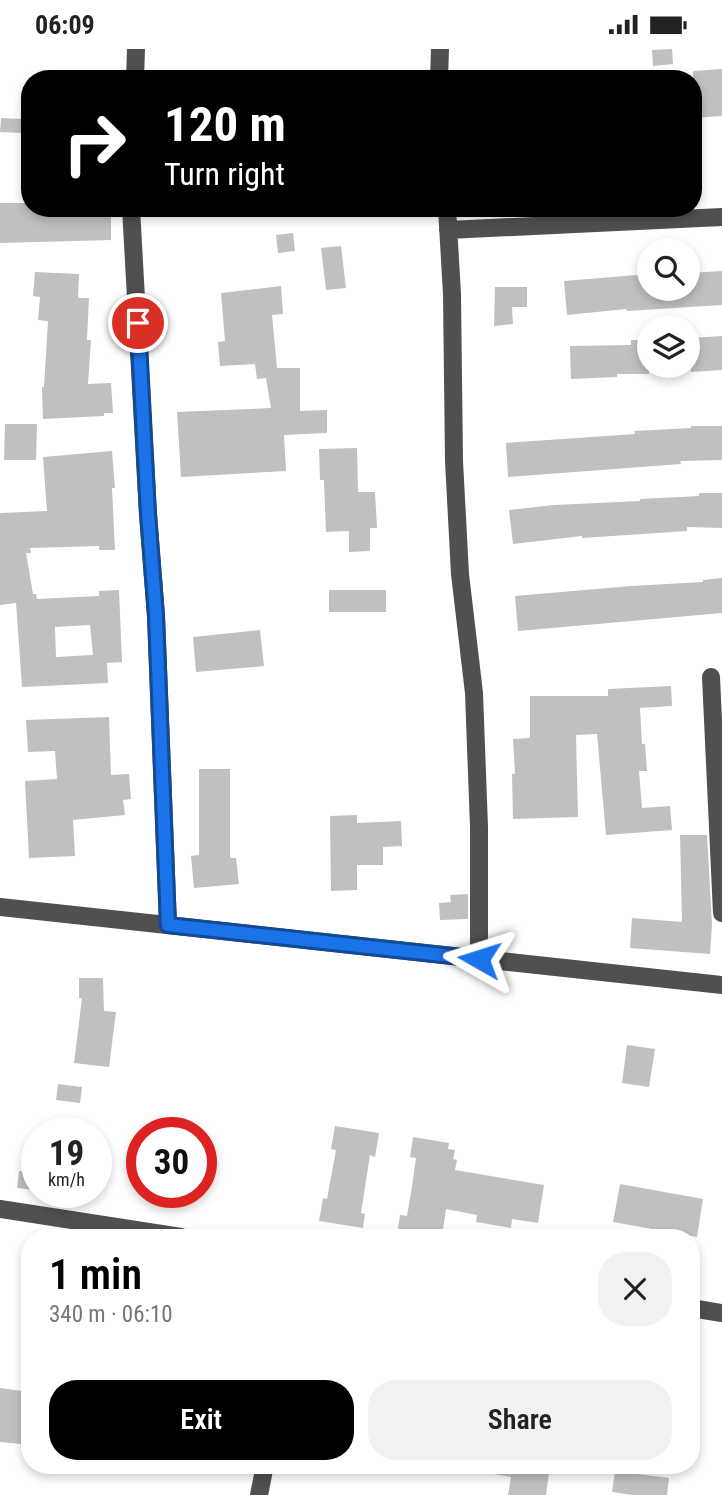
<!DOCTYPE html>
<html lang="en">
<head>
<meta charset="utf-8">
<style>
  body { margin:0; font-family:"Roboto Condensed",sans-serif; background:#f2f2f2; color:#222; height:100vh; display:flex; flex-direction:column; font-size:26px; white-space:nowrap }
  * { box-sizing:border-box; margin:0 }
  p { font-size:23px; color:#767676 }
  .icon { flex:none; width:38px; height:38px; fill:none; stroke:currentColor; stroke-width:2; stroke-linecap:round; stroke-linejoin:round }
  .map { position:relative; flex:1; overflow:hidden }
  .details { position:absolute; left:21px; top:1180px; width:679px; height:245px; display:flex; flex-direction:column; background:#fff; border-radius:28px; box-shadow:0 4px 10px #0003 }
  .details>* { flex:none }
  .top-card { position:absolute; left:21px; top:21px; width:681px; height:147px; border-radius:28px; box-shadow:0 4px 10px #0003; background:#000; color:#fff; overflow:hidden }
  .fabs { position:absolute; left:637px; top:189px; display:grid; gap:14px }
  .fabs a { display:grid; place-items:center; width:63px; height:63px; border-radius:50%; background:#fff; box-shadow:0 4px 10px #0003; font-size:35px }
  .speed { position:absolute; left:21px; top:1068px; display:flex; gap:14px; font-size:35px; font-weight:700; text-align:center }
  .speed>* { display:grid; place-content:center; width:91px; height:91px; border-radius:50%; background:#fff; box-shadow:0 4px 10px #0003; line-height:1 }
  .speed small { font-size:18px; font-weight:400 }
  .speed .limit { border:10px solid #d22; background:#fff; color:#111 }
  .pin { position:absolute; display:grid; place-items:center; width:60px; height:60px; color:#fff; margin:-30px; border:4px solid #fff; border-radius:50%; box-shadow:0 2px 7px #0007 }
  .me { position:absolute; width:77px; margin:-38px; rotate:276deg; stroke-linejoin:round; filter:drop-shadow(0 0 5px #0008) }
  .turn { display:flex; align-items:center; gap:24px; height:147px; padding:0 28px; font-size:32px }
  .turn .icon { width:91px; height:91px; stroke-width:2.5 }
  .turn b { display:block; font-size:49px; line-height:60px }
  .round { display:grid; place-items:center; flex:none; width:74px; height:74px; border-radius:28px; background:#f2f2f2 }
  .headline { display:flex; align-items:center; justify-content:space-between; height:119px; padding:0 28px }
  h1 { font-size:42px; font-weight:600; line-height:52px; color:#000 }
  .button { display:flex; gap:14px; margin-top:auto; padding:14px 28px }
  .button a { flex:1; height:80px; border-radius:28px; background:#000; color:#fff; font-size:28px; font-weight:600; line-height:80px; text-align:center }
  .button a+a { background:#f2f2f2; color:#222 }
  .status { display:flex; justify-content:space-between; align-items:center; height:49px; padding:0 35px; background:#fff; direction:ltr }
  .status svg { height:19px; fill:currentColor }
  .map>svg:first-child { display:block }
  .building { fill:#c0c0c0; fill-rule:evenodd }
  .lines { fill:none; stroke-linecap:round; stroke-linejoin:round }
  .minor { stroke:#505050; stroke-width:18 }
  .route-casing { stroke:#114b97; stroke-width:18 }
  .route { stroke:#1a73e8; stroke-width:12 }
</style>
</head>
<body>
<div class="status"><b>06:09</b><svg viewBox="0 0 49 12"><path d="M0 12V9h3v3zM5 12V6h3v6zM10 12V3h3v9zM15 12V0h3v12zM26 1h20v11H26zM47 4h2v5h-2z"/></svg></div>
<div class="map">
<svg width="722" height="1446" viewBox="0 0 722 1446">
  <rect width="100%" height="100%" fill="#fff"/>
  <path class="building" d="M 672,0 L 673,15 L 653,17 L 652,1 Z
    M 722,20 L 722,67 L 693,69 L 693,22 Z
    M 1,69 L 22,70 L 21,84 L 0,83 Z
    M 0,154 L 30,154 L 30,159 L 111,159 L 111,191 L 0,194 Z
    M 293,184 L 295,202 L 278,204 L 276,186 Z
    M 341,197 L 346,239 L 326,241 L 321,199 Z
    M 722,222 L 722,256 L 627,262 L 626,260 L 567,266 L 564,232 L 649,225 L 649,240 L 688,240 L 688,224 Z
    M 35,223 L 79,225 L 78,249 L 89,249 L 87,291 L 91,291 L 88,335 L 111,334 L 113,364 L 104,364 L 104,367 L 43,370 L 42,338 L 44,338 L 48,272 L 38,271 L 40,248 L 33,247 Z
    M 281,237 L 283,265 L 272,266 L 277,319 L 300,319 L 300,362 L 327,361 L 327,384 L 284,386 L 286,422 L 181,428 L 177,363 L 271,359 L 266,329 L 257,330 L 255,315 L 220,317 L 218,293 L 225,292 L 221,244 Z
    M 495,238 L 527,238 L 527,258 L 512,258 L 513,275 L 494,277 Z
    M 722,287 L 722,321 L 691,323 L 690,289 Z
    M 631,291 L 649,291 L 649,325 L 617,325 L 617,328 L 571,330 L 570,297 L 631,296 Z
    M 5,375 L 37,375 L 36,411 L 4,411 Z
    M 691,377 L 722,377 L 722,411 L 680,412 L 681,415 L 508,428 L 506,394 L 635,385 L 634,382 L 691,379 Z
    M 357,399 L 358,443 L 375,443 L 377,479 L 370,479 L 370,502 L 349,503 L 349,482 L 326,483 L 324,431 L 320,431 L 319,400 Z
    M 112,402 L 115,439 L 112,439 L 115,501 L 99,501 L 99,497 L 30,499 L 31,504 L 26,504 L 33,545 L 36,545 L 37,550 L 99,547 L 99,542 L 119,541 L 122,613 L 107,614 L 108,634 L 22,638 L 16,554 L 0,556 L 0,464 L 47,462 L 43,408 ZM 90,576 L 93,606 L 56,608 L 55,578 Z
    M 699,444 L 722,444 L 722,479 L 687,478 L 687,482 L 582,489 L 582,487 L 513,495 L 509,461 L 554,456 L 640,452 L 640,450 L 699,447 Z
    M 722,529 L 722,564 L 518,582 L 515,547 L 631,537 L 703,533 L 703,531 Z
    M 329,541 L 386,541 L 386,563 L 329,563 Z
    M 260,581 L 264,617 L 196,623 L 193,588 Z
    M 671,637 L 672,657 L 640,659 L 642,695 L 645,695 L 647,722 L 639,722 L 642,759 L 670,757 L 672,781 L 606,786 L 597,685 L 576,686 L 578,768 L 513,770 L 512,725 L 515,725 L 513,690 L 530,689 L 530,647 L 608,647 L 608,640 Z
    M 109,668 L 111,726 L 129,725 L 131,750 L 123,751 L 125,766 L 73,771 L 75,807 L 29,809 L 25,732 L 57,730 L 55,702 L 28,703 L 26,671 Z
    M 199,720 L 230,720 L 230,809 L 236,809 L 239,835 L 194,839 L 191,807 L 199,806 Z
    M 357,766 L 357,774 L 401,772 L 402,797 L 383,798 L 383,816 L 357,816 L 357,841 L 331,842 L 330,767 Z
    M 680,786 L 707,786 L 712,875 L 710,905 L 630,899 L 632,869 L 682,873 Z
    M 468,845 L 468,870 L 440,871 L 439,854 L 451,853 L 450,846 Z
    M 79,929 L 103,929 L 104,962 L 116,963 L 109,1018 L 74,1014 L 82,949 L 79,949 Z
    M 627,996 L 655,1000 L 649,1038 L 622,1034 Z
    M 58,1035 L 82,1038 L 80,1054 L 56,1051 Z
    M 335,1077 L 379,1084 L 375,1108 L 370,1106 L 361,1164 L 365,1165 L 363,1179 L 319,1172 L 323,1149 L 327,1150 L 336,1101 L 331,1100 Z
    M 413,1088 L 449,1094 L 448,1100 L 455,1101 L 453,1110 L 457,1111 L 455,1121 L 544,1136 L 538,1174 L 512,1170 L 511,1179 L 476,1173 L 477,1166 L 446,1160 L 442,1188 L 411,1188 L 397,1186 L 400,1166 L 407,1167 L 411,1144 L 416,1109 L 410,1108 Z
    M 19,1122 L 37,1124 L 35,1141 L 17,1139 Z
    M 620,1135 L 703,1150 L 697,1188 L 613,1173 Z
    M 0,1339 L 30,1343 L 30,1396 L 0,1393 Z
    M 484,1416 L 550,1416 L 546,1446 L 508,1446 L 511,1428 L 483,1423 Z
    M 615,1422 L 669,1429 L 667,1446 L 632,1446 L 612,1443 Z"/>
  <g class="lines">
    <path class="minor" d="M 135,30 L 136,0
      M 439,30 L 440,0
      M 131,159 L 148,465 L 156,567 L 168,876
      M 447,159 L 452,245 L 454,412 L 460,525 L 474,644 L 479,778 L 479,910
      M 448,181 L 722,168
      M 711,628 L 722,864
      M 0,858 L 722,936
      M 0,1160 L 181,1188
      M 691,1259 L 722,1264
      M 259,1446 L 265,1416"/>
  </g>
  <g class="lines">
    <defs>
      <path id="route" d="M 138,274 L 148,465 L 156,567 L 168,876 L 479,910"/>
    </defs>
    <use href="#route" class="route-casing"/>
    <use href="#route" class="route"/>
  </g>
</svg>
<div class="fabs">
<a><svg class="icon" aria-label="search" viewBox="0 0 24 24"><circle cx="10" cy="10" r="6"/><path d="M15 15l6 6"/></svg></a>
<a><svg class="icon" aria-label="layers" viewBox="0 0 24 24"><path d="M12 4l9 5-9 5-9-5zM3 14l9 5 9-5"/></svg></a>
</div>
<div class="speed"><div>19<small>km/h</small></div><div class="limit">30</div></div>
<div class="pin" style="left:138px;top:274px;background:#d93025"><svg class="icon" aria-label="arrive" viewBox="0 0 24 24"><path d="M6 21V4h12l-3 4 3 4H6"/></svg></div>
<svg class="me" style="left:479px;top:910px" viewBox="-20 -20 40 40"><path d="M0-17L14 15 0 8-14 15z" fill="#1a73e8" stroke="#fff" stroke-width="4"/></svg>
<div class="top-card">
<div class="turn"><svg class="icon" aria-label="right" viewBox="0 0 24 24"><path d="M7 20v-9h11M14 6l5 5-5 5"/></svg><div><b>120 m</b>Turn right</div></div>
</div>
<section class="details">
<div class="headline"><div><h1>1 min</h1><p>340 m · 06:10</p></div><a class="round"><svg class="icon" aria-label="close" viewBox="0 0 24 24"><path d="M6 6l12 12M18 6L6 18"/></svg></a></div>
<div class="button"><a>Exit</a><a>Share</a></div>
</section>
</div>
</body>
</html>
